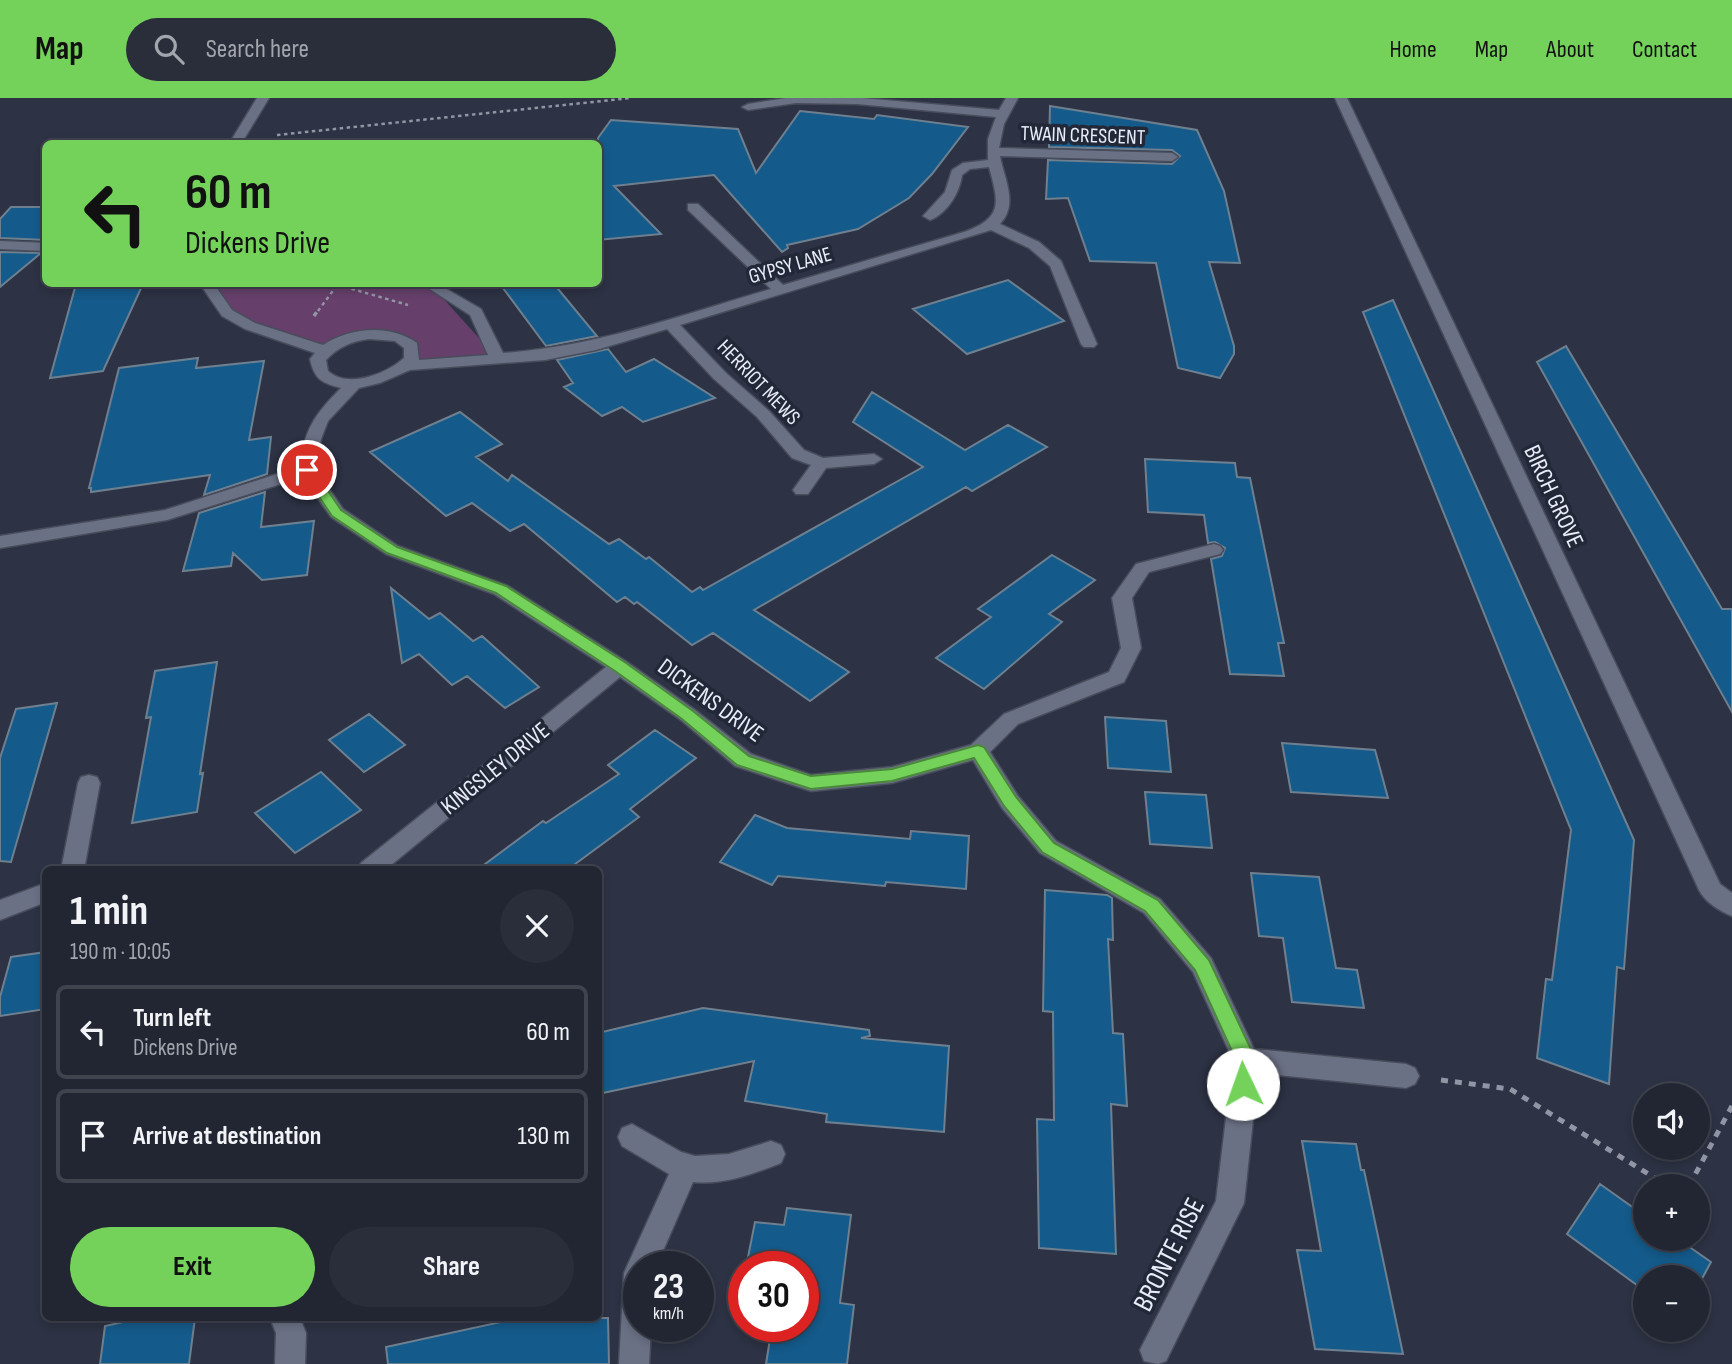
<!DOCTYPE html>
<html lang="en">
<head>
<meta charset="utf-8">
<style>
  body { margin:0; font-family:"Sofia Sans Condensed",sans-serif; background:#2a2e3b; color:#f1f3f6; height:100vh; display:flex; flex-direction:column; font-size:26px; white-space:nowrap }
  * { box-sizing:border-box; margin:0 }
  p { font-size:23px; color:#a2a5ac }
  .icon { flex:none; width:38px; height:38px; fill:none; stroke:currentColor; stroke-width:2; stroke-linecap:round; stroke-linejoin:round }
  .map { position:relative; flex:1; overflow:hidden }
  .details { position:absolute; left:42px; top:768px; width:560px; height:455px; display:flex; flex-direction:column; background:#222633; border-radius:10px; box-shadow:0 4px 10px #0003,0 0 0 2px #3f434e }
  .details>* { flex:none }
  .guide { position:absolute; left:42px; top:42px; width:560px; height:147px; border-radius:10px; box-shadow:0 4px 10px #0003,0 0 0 2px #3f434e; background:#74d25b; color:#111; overflow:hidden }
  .fabs { position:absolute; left:1633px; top:985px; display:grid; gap:14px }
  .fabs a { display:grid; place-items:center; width:77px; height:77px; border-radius:50%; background:#222633; box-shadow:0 4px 10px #0003,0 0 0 2px #3f434e; font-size:35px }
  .speed { position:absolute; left:623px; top:1153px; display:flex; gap:14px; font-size:35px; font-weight:700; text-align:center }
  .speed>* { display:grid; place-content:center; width:91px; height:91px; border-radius:50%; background:#222633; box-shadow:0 4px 10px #0003,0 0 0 2px #3f434e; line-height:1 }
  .speed small { font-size:18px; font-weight:400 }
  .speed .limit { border:10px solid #d22; background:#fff; color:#111 }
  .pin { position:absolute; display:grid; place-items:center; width:60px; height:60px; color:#fff; margin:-30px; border:4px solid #fff; border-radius:50%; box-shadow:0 2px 7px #0007 }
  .me { position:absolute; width:77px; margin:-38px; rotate:357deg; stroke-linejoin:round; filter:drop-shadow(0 0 5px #0008) }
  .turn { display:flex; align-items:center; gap:24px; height:147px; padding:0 28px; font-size:32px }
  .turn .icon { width:91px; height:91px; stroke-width:2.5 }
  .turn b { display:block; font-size:49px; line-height:60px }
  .round { display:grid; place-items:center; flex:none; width:74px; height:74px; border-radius:37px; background:#2a2e3b }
  .head { display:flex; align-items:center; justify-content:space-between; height:119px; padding:0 28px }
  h1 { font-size:42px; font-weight:700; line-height:52px }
  .primary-button { display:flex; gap:14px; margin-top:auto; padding:14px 28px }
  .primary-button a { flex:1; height:80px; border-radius:42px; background:#74d25b; color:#111; font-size:28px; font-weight:700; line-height:80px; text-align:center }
  .primary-button a+a { background:#2a2e3b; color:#f1f3f6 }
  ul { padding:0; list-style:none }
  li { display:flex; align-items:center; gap:21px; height:94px; margin:0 14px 10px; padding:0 14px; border:4px solid #3f434e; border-radius:10px }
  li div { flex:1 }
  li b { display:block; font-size:26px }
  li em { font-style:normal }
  header { display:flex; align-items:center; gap:42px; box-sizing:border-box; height:98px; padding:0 35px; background:#74d25b; color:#111 }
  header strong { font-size:33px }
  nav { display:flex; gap:38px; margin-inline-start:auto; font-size:24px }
  .search { width:490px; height:63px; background:#2a2e3b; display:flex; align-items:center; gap:18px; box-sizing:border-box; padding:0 24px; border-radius:38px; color:#a2a5ac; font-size:26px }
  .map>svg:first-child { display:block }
  .green { fill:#663f6b }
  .building { fill:#145a8a; stroke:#6e8090; stroke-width:2 }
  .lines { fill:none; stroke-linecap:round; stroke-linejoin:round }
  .minor-casing { stroke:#484d5c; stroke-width:3 }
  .path-far2 { stroke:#9195a4; stroke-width:2.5; stroke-dasharray:3.5 3.5; stroke-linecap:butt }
  .path-far1 { stroke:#9195a4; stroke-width:3.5; stroke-dasharray:4.5 4.5; stroke-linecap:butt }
  .path { stroke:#9195a4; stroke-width:5; stroke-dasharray:7 7; stroke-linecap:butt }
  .minor { fill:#6b7185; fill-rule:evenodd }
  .route { fill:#74d25b; stroke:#4b883b; stroke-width:2 }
  .labels { text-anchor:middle; stroke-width:7; stroke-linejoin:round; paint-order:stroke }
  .far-street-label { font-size:21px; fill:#e9edf9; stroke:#232839 }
  .street-label { font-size:24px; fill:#e9edf9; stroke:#232839 }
  .near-street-label { font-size:28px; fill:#e9edf9; stroke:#232839 }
</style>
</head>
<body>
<header>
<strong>Map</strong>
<div class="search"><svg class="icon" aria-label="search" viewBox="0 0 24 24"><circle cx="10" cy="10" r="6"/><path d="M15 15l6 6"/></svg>Search here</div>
<nav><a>Home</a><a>Map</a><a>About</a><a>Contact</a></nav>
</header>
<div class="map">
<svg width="1732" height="1266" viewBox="0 0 1732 1266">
  <rect width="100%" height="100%" fill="#2d3244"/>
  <path class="green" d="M 207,186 L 430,186 L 498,261 L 408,267 L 412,248 L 378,236 L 325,253 L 227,215 Z"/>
  <path class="building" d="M 1050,8 L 1197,32 L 1224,93 L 1240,165 L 1209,164 L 1234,248 L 1234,256 L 1220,280 L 1178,270 L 1156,165 L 1090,163 L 1068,100 L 1046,101 L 1048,62 L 1172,66 L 1180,58 L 1172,52 L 1049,49 Z
    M 800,13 L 874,21 L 877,17 L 968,29 L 932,76 L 909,100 L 858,131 L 787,147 L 788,150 L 782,154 L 714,77 L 614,88 L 661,136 L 598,142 L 598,40 L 611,22 L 738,31 L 756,75 Z
    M 11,109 L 46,109 L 46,142 L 0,140 L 0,121 Z
    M 0,154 L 41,155 L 0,189 Z
    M 1008,182 L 1064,223 L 967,256 L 913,211 Z
    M 76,186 L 143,186 L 103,273 L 50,280 Z
    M 500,186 L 554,186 L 597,238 L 546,248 Z
    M 1393,202 L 1634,742 L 1624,871 L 1617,869 L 1609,986 L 1537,960 L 1546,881 L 1552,882 L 1571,732 L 1363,214 Z
    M 1566,248 L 1722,511 L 1732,511 L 1732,614 L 1537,264 Z
    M 608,251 L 626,274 L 654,261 L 715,300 L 643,324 L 622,309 L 602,318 L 564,289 L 573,285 L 557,262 Z
    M 198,260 L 196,270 L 264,263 L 249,342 L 271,339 L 267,376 L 204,397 L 210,377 L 91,394 L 91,390 L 89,390 L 119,270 Z
    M 872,294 L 965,352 L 1008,327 L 1047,349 L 972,393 L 966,389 L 754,512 L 849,574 L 810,603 L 713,535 L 692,547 L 637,504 L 634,506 L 625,499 L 617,504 L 524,426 L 510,433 L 472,405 L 446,418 L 370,354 L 460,314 L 502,346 L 476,359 L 508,383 L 512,377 L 609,446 L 619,441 L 646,461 L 649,459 L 692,494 L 700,489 L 703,492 L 923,369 L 853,324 Z
    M 1145,361 L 1235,365 L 1237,379 L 1250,380 L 1284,545 L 1278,545 L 1284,578 L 1230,576 L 1211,461 L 1222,458 L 1225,450 L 1215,444 L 1208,445 L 1204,417 L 1148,414 Z
    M 265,394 L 261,429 L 314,423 L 307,477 L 262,482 L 233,455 L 231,468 L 183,473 L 199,415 Z
    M 1052,457 L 1095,482 L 1049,516 L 1062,524 L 984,591 L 936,560 L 991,519 L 978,511 Z
    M 391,490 L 429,521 L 440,515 L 473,543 L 482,538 L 539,589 L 505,610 L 467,578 L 452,587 L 419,556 L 402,565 Z
    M 217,564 L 200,676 L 203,675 L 197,714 L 132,725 L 151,619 L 146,620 L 155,573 Z
    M 57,605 L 11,764 L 0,763 L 0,660 L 16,611 Z
    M 369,616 L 405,647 L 364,674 L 329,642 Z
    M 1105,619 L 1166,623 L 1171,674 L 1108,670 Z
    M 655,632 L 696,660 L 630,711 L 639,719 L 567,772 L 477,772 L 543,723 L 546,725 L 619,676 L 608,667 Z
    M 1282,645 L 1375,652 L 1388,700 L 1291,694 Z
    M 321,674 L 361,712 L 295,755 L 255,715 Z
    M 1145,694 L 1206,697 L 1212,750 L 1150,746 Z
    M 755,717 L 787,730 L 910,741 L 911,733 L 969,738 L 966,791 L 886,784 L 885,788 L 778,778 L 772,787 L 720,764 Z
    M 1251,775 L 1319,779 L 1336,870 L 1357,872 L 1364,910 L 1292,904 L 1283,840 L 1259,838 Z
    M 1045,792 L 1107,797 L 1112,800 L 1113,842 L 1108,841 L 1113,935 L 1123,936 L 1127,1008 L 1111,1006 L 1116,1156 L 1039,1150 L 1037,1021 L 1054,1022 L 1053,914 L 1043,913 Z
    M 46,854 L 46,911 L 0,918 L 0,899 L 11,859 Z
    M 703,910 L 869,932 L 870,938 L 861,940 L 949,948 L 944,1034 L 826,1024 L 827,1016 L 745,1003 L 754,963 L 598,996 L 598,935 Z
    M 1302,1043 L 1356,1046 L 1361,1072 L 1364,1072 L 1403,1256 L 1315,1251 L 1297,1152 L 1321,1153 Z
    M 1600,1086 L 1645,1118 L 1645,1141 L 1678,1141 L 1711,1164 L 1698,1188 L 1698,1180 L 1645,1180 L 1645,1193 L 1567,1136 Z
    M 787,1110 L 851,1117 L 840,1205 L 854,1207 L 847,1266 L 766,1266 L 772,1228 L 803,1228 L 803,1169 L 746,1169 L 755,1124 L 784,1127 Z
    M 141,1220 L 195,1220 L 189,1266 L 100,1266 L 105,1228 Z
    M 519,1220 L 608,1220 L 609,1266 L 388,1266 L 386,1249 Z"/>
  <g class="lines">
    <defs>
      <path id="minor" d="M 257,0 L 269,0 L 241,46 L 229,46 Z
        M 786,0 L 862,0 L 999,12 L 1006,0 L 1018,0 L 1004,26 L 999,50 L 1172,55 L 1178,59 L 1172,63 L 1000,58 C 1004,81 1019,106 1000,126 L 1039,144 L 1061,163 L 1097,246 L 1094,249 L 1084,249 L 1081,246 L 1050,168 L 1029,150 L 991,132 L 680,227 L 726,275 L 769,313 L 804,352 L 823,360 L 874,356 L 882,361 L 874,366 L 826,370 L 808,396 L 796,396 L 793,392 L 811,367 L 792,360 L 757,319 L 714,281 L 667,231 L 596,252 L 545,262 L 410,272 L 380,285 L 359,290 L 328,323 L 321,341 L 316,372 L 343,411 L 398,448 L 508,488 L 627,564 L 695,612 L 751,656 L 811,677 L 892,669 L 971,647 L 1004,616 L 1109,574 L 1121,550 L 1112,500 L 1136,466 L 1214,446 L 1220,448 L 1223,452 L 1220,456 L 1149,474 L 1132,500 L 1141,550 L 1124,584 L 1018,626 L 990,654 L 1018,698 L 1056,743 L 1160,801 L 1211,860 L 1254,951 L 1406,966 L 1415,970 L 1419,978 L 1415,986 L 1406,990 L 1258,975 L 1244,1105 L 1166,1263 L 1158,1266 L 1144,1263 L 1140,1252 L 1216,1103 L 1233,962 L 1193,874 L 1144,815 L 1040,755 L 1002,710 L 973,662 L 892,685 L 811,693 L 735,668 L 681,622 L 620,579 L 385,772 L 358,772 L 361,765 L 606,569 L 494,496 L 386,456 L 331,419 L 303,379 L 167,422 L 0,450 L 0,438 L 165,412 L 299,369 C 305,331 314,317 341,290 C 322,285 314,281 310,261 L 315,255 L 245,231 L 222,218 L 200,186 L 214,186 L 232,212 L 255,225 L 323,247 C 351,229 390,226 417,245 L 419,262 L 488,257 L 470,217 L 422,186 L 438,186 L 481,211 L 503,255 C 595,249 682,217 771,191 L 688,112 L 688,106 L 698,106 L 783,187 L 964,134 C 1003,120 999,105 989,69 L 970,71 L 962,77 C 960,94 947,116 930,122 L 923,118 L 945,94 L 952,72 L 963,65 L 988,62 L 988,41 L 996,19 L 857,6 L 796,5 L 748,12 L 742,9 L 748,6 ZM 369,241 L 395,243 L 404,250 L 404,260 C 386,276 348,291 328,273 L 326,262 C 338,249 352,243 369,241 Z
        M 1335,0 L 1347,0 L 1720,786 L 1732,795 L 1732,818 C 1720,813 1705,804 1699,792 Z
        M 0,143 L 46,145 L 46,153 L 0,151 Z
        M 89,677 L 97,679 L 100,685 L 84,772 L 61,772 L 78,685 L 81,679 Z
        M 46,785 L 46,804 L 0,822 L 0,802 Z
        M 632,1026 L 681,1054 L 695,1058 L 729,1056 L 771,1043 L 781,1047 L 785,1056 L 781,1065 C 753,1076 724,1087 693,1084 L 656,1169 L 639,1169 L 639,1228 L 651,1228 L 649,1266 L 619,1266 L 624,1175 L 669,1076 L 622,1048 L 618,1039 L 622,1030 Z
        M 270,1220 L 300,1220 L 306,1235 L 305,1266 L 275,1266 L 276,1235 Z"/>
    </defs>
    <use href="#minor" class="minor-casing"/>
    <path class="path-far2" d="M 277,37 L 631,0
      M 338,187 L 408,207
      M 318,213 L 338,186"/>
    <path class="path-far1" d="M 314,218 L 319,211"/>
    <path class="path" d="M 1441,982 L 1510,991 L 1668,1088
      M 1689,1088 L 1732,1008"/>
    <use href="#minor" class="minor"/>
  </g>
  <path class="route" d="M 307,368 L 312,369 L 341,412 L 397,449 L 506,488 L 626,565 L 693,613 L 749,658 L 811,678 L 892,671 L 978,647 L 984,649 L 1016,699 L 1054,745 L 1158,802 L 1209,862 L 1256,962 L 1250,993 L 1243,995 L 1236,993 L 1233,986 L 1236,962 L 1195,872 L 1145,813 L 1042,754 L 1004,708 L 974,660 L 892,683 L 811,691 L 737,667 L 682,621 L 615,573 L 496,495 L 387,455 L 332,418 L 301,372 Z"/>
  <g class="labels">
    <g class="far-street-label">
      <text transform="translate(1083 37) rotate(2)" y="7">TWAIN CRESCENT</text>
      <text transform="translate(790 167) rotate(-16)" y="7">GYPSY LANE</text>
      <text transform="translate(759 284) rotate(46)" y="7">HERRIOT MEWS</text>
    </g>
    <g class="street-label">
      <text transform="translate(1554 398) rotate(65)" y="8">BIRCH GROVE</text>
      <text transform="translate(711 602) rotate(36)" y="8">DICKENS DRIVE</text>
      <text transform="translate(495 670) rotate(-39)" y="8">KINGSLEY DRIVE</text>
    </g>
    <g class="near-street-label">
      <text transform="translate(1168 1156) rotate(-63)" y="10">BRONTE RISE</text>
    </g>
  </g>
</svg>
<div class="fabs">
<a><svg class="icon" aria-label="sound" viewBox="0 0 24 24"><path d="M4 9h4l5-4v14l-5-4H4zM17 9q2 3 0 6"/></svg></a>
<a>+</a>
<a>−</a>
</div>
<div class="speed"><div>23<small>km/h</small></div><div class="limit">30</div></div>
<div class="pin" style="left:307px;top:372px;background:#d93025"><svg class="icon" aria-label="arrive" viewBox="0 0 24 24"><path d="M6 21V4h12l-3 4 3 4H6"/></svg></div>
<svg class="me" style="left:1243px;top:986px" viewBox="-20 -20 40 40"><circle r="19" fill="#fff"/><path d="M0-13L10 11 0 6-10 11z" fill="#74d25b"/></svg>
<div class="guide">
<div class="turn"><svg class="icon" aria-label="left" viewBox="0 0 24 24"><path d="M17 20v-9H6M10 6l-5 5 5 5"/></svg><div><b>60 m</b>Dickens Drive</div></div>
</div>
<section class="details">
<div class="head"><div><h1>1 min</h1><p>190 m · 10:05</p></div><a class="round"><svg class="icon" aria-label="close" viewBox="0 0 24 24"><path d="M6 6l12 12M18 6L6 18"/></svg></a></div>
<ul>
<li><svg class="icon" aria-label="left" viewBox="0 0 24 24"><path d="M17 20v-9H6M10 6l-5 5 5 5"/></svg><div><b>Turn left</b><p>Dickens Drive</p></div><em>60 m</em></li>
<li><svg class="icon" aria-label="arrive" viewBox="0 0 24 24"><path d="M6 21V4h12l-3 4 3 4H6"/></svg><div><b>Arrive at destination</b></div><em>130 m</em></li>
</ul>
<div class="primary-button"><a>Exit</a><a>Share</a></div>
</section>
</div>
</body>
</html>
